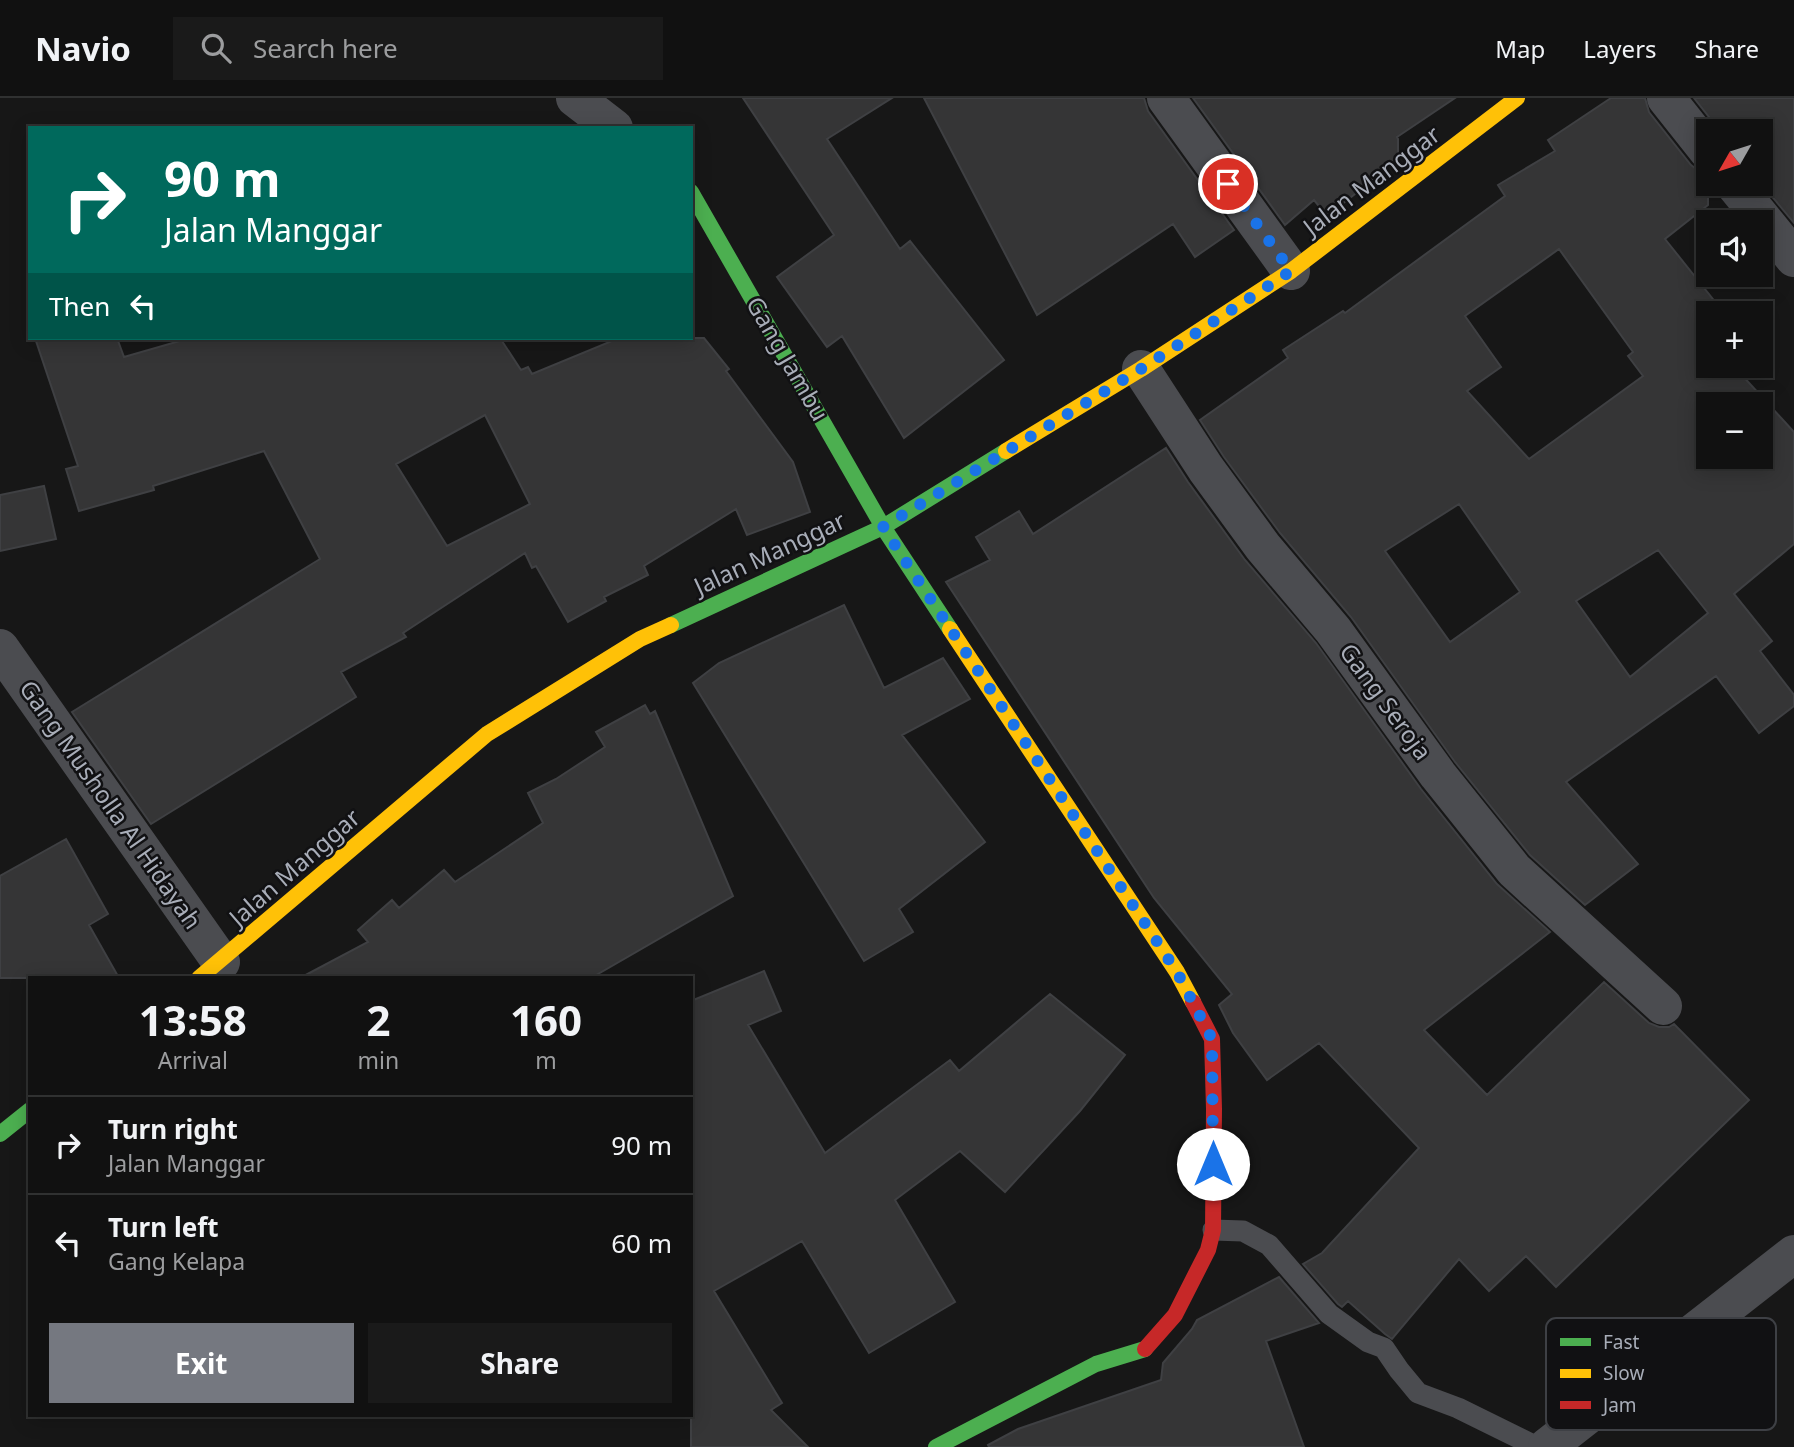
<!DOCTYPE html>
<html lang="en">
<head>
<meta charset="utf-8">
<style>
  body { margin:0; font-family:"Noto Sans",sans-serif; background:#1a1a1a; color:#f1f3f6; height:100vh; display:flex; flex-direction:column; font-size:26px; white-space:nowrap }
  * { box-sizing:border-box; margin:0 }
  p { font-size:23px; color:#9c9d9f }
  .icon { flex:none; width:38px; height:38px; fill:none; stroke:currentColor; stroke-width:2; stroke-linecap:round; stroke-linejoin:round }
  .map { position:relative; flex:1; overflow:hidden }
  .sheet { position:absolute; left:28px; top:878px; width:665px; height:441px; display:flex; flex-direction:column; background:#111; border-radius:0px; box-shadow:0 4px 18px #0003,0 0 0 2px #303131 }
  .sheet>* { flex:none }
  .banner { position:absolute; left:28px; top:28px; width:665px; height:214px; border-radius:0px; box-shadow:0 4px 18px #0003,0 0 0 2px #303131; background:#00695c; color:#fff; overflow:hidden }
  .needle { width:46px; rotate:231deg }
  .buttons { position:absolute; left:1696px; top:21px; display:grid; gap:14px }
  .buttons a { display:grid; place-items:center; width:77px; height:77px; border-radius:0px; background:#111; box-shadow:0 4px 18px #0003,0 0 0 2px #303131; font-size:35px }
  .pin { position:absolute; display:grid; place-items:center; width:60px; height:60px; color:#fff; margin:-30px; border:4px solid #fff; border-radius:50%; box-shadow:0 2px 7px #0007 }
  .me { position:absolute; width:77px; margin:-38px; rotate:0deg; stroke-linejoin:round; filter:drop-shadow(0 0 5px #0008) }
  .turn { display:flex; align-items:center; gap:24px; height:147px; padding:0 21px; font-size:32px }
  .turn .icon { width:91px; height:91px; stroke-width:2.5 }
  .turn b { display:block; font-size:49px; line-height:60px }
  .then { display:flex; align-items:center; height:66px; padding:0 21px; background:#0003; gap:14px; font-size:26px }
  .eta { display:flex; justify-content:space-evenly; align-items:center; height:119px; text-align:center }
  .eta b { font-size:42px; font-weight:700; line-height:49px }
  .cta { display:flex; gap:14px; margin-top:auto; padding:14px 21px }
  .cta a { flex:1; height:80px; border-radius:0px; background:#757880; color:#fff; font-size:28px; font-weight:700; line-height:80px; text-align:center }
  .cta a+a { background:#1a1a1a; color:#f1f3f6 }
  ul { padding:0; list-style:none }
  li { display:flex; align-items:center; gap:21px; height:98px; padding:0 21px; border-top:2px solid #303131 }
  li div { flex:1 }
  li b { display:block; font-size:26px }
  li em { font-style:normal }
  header { display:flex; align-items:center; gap:42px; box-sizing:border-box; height:98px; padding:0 35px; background:#111; border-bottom:2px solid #303131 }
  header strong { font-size:33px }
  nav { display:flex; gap:38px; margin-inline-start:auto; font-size:24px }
  .search { width:490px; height:63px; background:#1a1a1a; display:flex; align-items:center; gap:18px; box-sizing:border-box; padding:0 24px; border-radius:0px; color:#9c9d9f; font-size:26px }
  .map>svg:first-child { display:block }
  .building { fill:#353536; stroke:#3f4043; stroke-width:2; fill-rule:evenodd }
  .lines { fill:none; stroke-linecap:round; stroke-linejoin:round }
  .lane { stroke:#4b4c50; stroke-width:21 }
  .street { stroke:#4b4c50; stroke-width:38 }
  .fast { stroke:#4caf50; stroke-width:16 }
  .slow { stroke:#ffc107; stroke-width:16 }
  .jam { stroke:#c62828; stroke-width:16 }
  .route { stroke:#1a73e8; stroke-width:12; stroke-dasharray:0 21.6 }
  .labels { text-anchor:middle; stroke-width:5; stroke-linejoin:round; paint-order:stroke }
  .street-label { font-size:24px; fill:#a8adb8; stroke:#111113 }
  .key { fill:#111113; stroke:#3e4045; stroke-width:2 }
  .key-label { font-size:19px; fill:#a8adb8 }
</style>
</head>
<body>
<header>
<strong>Navio</strong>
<div class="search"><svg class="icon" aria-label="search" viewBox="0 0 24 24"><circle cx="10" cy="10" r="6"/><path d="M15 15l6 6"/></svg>Search here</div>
<nav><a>Map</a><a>Layers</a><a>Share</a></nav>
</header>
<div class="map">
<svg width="1794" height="1349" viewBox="0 0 1794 1349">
  <rect width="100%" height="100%" fill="#171717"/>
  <path class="building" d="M 743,0 L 892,0 L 827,41 L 900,151 L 910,143 L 1004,262 L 904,340 L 842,238 L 827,249 L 777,179 L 834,137 Z
    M 924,0 L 1144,0 L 1148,13 L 1234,132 L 1195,159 L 1173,126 L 1037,217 Z
    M 1193,0 L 1455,0 L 1397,39 L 1398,41 L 1398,59 L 1355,96 L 1327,118 L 1314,102 L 1285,127 Z
    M 1611,0 L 1645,0 L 1649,14 L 1691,67 L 1699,73 L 1708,74 L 1708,107 L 1665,141 L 1724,215 L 1708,215 L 1708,268 L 1748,268 L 1740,275 L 1794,334 L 1794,446 L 1734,496 L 1772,543 L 1760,553 L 1794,597 L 1794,608 L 1759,635 L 1716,578 L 1566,684 L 1638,766 L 1585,807 L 1530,757 L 1455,664 L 1351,519 L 1280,435 L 1224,359 L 1200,322 L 1288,260 L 1283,252 L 1343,213 L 1345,215 L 1505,98 L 1498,87 L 1555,53 L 1548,42 ZM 1559,151 L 1633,254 L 1628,258 L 1643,278 L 1529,361 L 1467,293 L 1501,269 L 1465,218 ZM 1708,306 L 1760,306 L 1760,359 L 1708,359 ZM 1459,406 L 1520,494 L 1450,544 L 1385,453 ZM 1658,452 L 1708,515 L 1630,579 L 1576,503 Z
    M 1694,0 L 1794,0 L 1794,125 L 1760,84 L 1760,33 L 1720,33 Z
    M 35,240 L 117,240 L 124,259 L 190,240 L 500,240 L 521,272 L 528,269 L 532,276 L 619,240 L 704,240 L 729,271 L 726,273 L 793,364 L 810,414 L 747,437 L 736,411 L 644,468 L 648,477 L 604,499 L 606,503 L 568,524 L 536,468 L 532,470 L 525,455 L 403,535 L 406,539 L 341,574 L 356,599 L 151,726 L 72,614 L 320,461 L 264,353 L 153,388 L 154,392 L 79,413 L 66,371 L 78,368 ZM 485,317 L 530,406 L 447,448 L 396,366 Z
    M 1166,350 L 1188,384 L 1245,462 L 1316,545 L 1421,691 L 1497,786 L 1550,834 L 1424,932 L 1487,997 L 1604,884 L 1649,925 L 1659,929 L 1669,929 L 1674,926 L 1749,1002 L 1556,1189 L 1526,1158 L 1489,1193 L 1459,1161 L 1392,1241 L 1385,1236 L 1348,1203 L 1342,1209 L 1338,1206 L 1303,1166 L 1322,1155 L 1419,1050 L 1319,945 L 1267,982 L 1233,935 L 1219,907 L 1232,896 L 1154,800 L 946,484 L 990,462 L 976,439 L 1019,413 L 1033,436 Z
    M 44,388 L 56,441 L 0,453 L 0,397 Z
    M 844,507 L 884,590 L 943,560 L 970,601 L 902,637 L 985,744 L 899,811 L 913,834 L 864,863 L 693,585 L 719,565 Z
    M 645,607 L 650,616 L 655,613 L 733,798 L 591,880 L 300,880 L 368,844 L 358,832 L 392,802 L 399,810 L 444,772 L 455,784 L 543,725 L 528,695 L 556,681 L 605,649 L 596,634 Z
    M 66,741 L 108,816 L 89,827 L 119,880 L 0,880 L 0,778 Z
    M 764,873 L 781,913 L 748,927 L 825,1055 L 950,962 L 959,973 L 1050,896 L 1125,957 L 1080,1013 L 1005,1094 L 960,1053 L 895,1102 L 955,1204 L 869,1255 L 802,1143 L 714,1193 L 782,1305 L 771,1312 L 808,1349 L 691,1349 L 691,903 Z
    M 1279,1179 L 1319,1225 L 1266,1243 L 1304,1349 L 989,1349 L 988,1347 L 1018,1331 L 1161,1282 L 1163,1265 L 1192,1231 L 1197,1222 Z"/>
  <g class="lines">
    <path class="lane" d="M 1213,1132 L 1243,1133 L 1269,1147 L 1329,1216 L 1368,1244 L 1384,1250 L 1399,1272 L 1418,1295 L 1458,1310 L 1537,1349"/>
    <path class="street" d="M 575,0 L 614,30
      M 1166,0 L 1291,173
      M 1666,0 L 1708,53
      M 1734,86 L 1794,160
      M 1141,271 L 1206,371 L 1263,449 L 1333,532 L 1438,677 L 1514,772 L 1663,908
      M 0,550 L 221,864
      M 1547,1349 L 1794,1156"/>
    <path class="fast" d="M 691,94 L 883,429 L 950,531
      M 671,527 L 883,429 L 1006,353
      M 0,1036 L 30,1012
      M 936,1349 L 1096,1266 L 1145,1251"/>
    <path class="slow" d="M 1006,353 L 1141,271 L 1291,173 L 1517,0
      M 950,531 L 1177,874 L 1193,904
      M 199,880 L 487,636 L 640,541 L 671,527"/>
    <path class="jam" d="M 1145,1251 L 1175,1217 L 1208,1152 L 1213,1132 L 1214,1011 L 1212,941 L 1193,904"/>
  </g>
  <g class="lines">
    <path class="route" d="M 1213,1066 L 1212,941 L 1177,874 L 883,429 L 1141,271 L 1291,173 L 1228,86"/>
  </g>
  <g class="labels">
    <g class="street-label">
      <text transform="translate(1372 83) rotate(-37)" y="8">Jalan Manggar</text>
      <text transform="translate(787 261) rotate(60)" y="8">Gang Jambu</text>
      <text transform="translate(770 456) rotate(-25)" y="8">Jalan Manggar</text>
      <text transform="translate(1385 604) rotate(54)" y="8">Gang Seroja</text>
      <text transform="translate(110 707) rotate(55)" y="8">Gang Musholla Al Hidayah</text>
      <text transform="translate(295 770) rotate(-41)" y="8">Jalan Manggar</text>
    </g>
  </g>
  <rect x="1546" y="1220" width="230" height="112" rx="10" class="key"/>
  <rect x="1560" y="1240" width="31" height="8" fill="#4caf50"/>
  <rect x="1560" y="1271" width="31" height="9" fill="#ffc107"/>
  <rect x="1560" y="1303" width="31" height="8" fill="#c62828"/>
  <g class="key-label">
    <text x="1603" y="1251">Fast</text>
    <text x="1603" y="1282">Slow</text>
    <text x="1603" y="1314">Jam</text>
  </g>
</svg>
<div class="buttons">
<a><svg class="needle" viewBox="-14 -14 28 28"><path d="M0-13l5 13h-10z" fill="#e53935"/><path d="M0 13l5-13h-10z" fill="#9c9d9f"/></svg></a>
<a><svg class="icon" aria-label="sound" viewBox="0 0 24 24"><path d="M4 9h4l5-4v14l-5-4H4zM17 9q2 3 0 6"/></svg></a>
<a>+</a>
<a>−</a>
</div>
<div class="pin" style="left:1228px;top:86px;background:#d93025"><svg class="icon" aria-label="arrive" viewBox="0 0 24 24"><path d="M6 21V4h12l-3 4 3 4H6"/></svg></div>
<svg class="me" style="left:1213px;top:1066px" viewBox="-20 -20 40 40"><circle r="19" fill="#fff"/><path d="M0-13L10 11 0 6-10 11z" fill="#1a73e8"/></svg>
<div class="banner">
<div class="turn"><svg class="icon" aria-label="right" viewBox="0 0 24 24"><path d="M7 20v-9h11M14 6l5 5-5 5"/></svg><div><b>90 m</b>Jalan Manggar</div></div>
<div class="then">Then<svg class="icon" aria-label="left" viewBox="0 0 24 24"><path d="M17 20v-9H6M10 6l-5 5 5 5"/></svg></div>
</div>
<section class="sheet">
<div class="eta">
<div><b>13:58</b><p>Arrival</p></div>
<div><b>2</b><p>min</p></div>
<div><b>160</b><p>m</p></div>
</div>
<ul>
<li><svg class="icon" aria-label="right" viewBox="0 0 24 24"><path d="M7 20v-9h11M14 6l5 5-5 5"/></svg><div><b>Turn right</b><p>Jalan Manggar</p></div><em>90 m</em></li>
<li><svg class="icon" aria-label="left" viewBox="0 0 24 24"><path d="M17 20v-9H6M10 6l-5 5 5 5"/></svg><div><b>Turn left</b><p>Gang Kelapa</p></div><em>60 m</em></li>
</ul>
<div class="cta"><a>Exit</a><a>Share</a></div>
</section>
</div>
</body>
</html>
